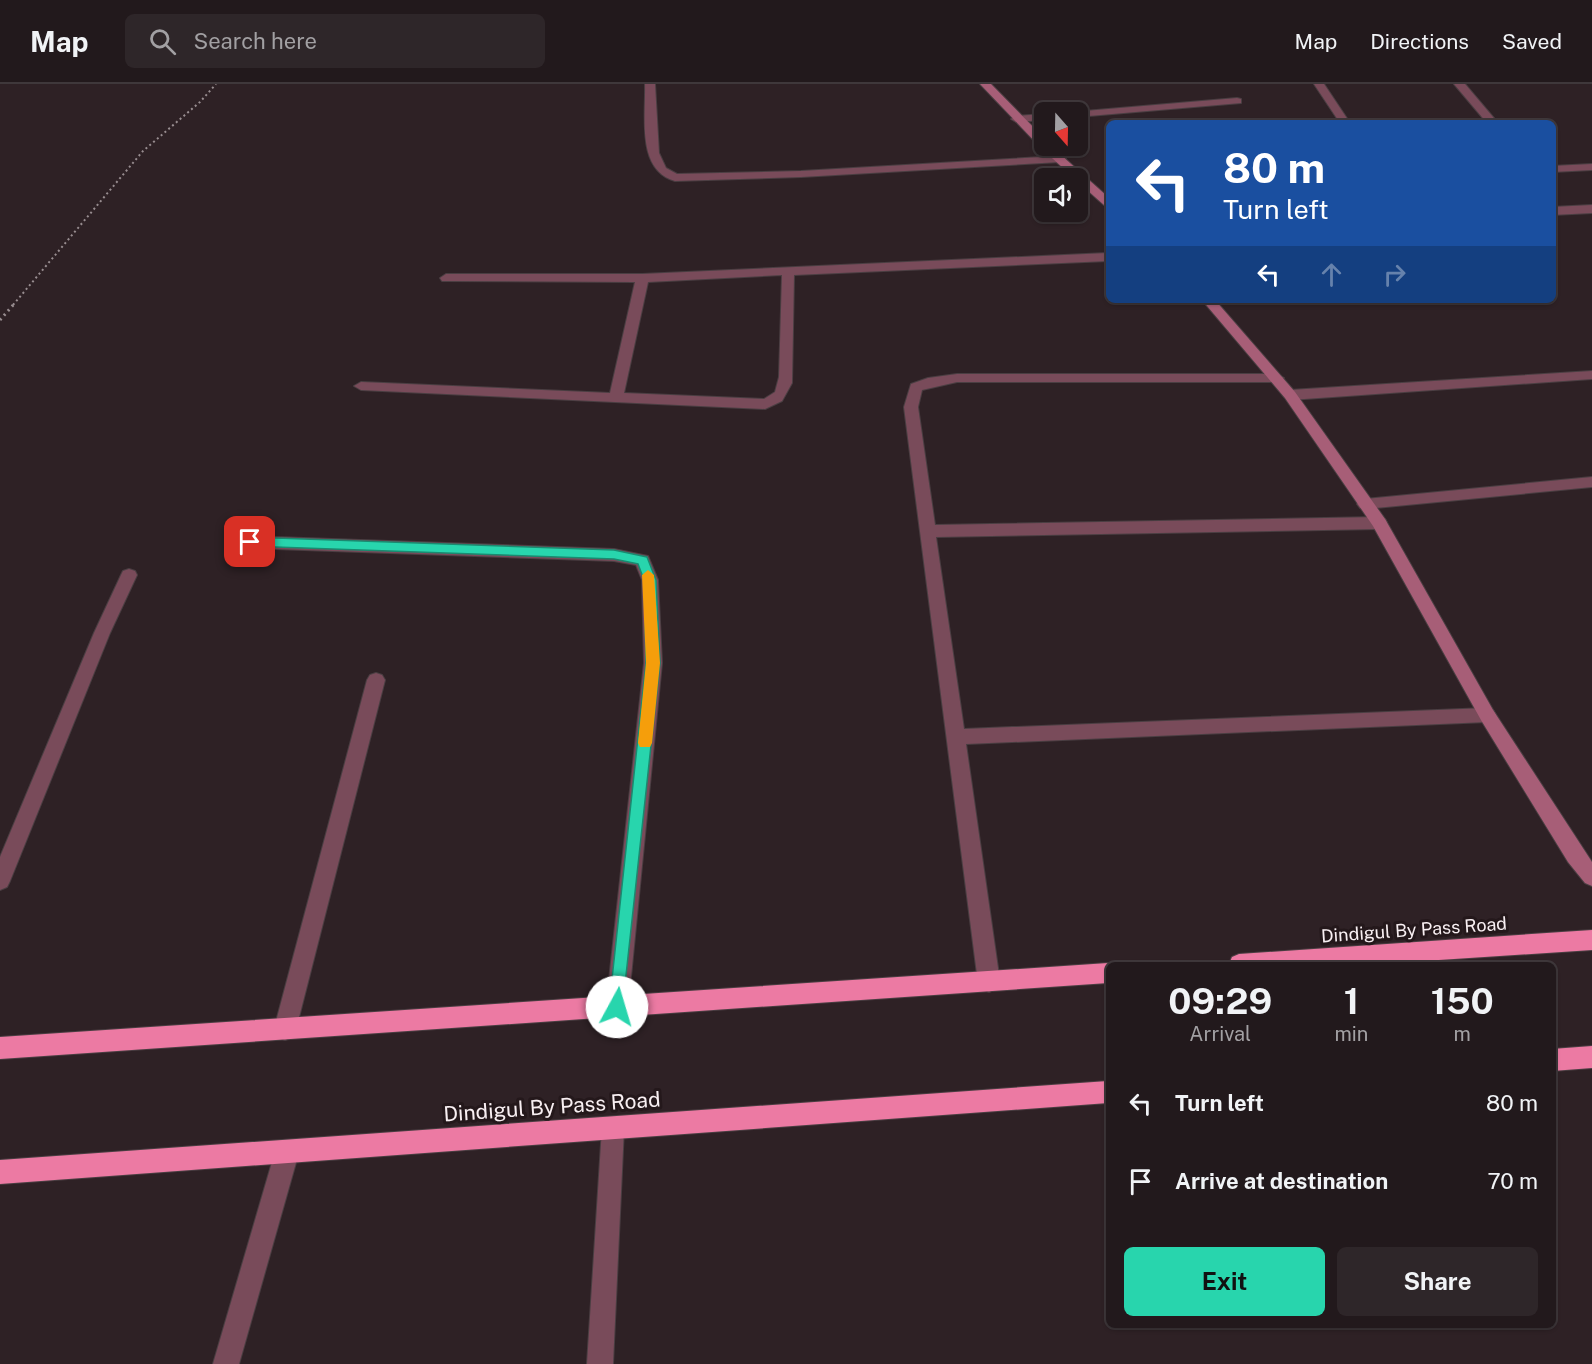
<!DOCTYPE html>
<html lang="en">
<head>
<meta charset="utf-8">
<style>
  body { margin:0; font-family:"Public Sans",sans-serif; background:#2e2629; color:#f1f3f6; height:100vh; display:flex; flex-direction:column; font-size:22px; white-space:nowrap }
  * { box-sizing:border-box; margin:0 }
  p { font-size:20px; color:#a2a0a3 }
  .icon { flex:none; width:33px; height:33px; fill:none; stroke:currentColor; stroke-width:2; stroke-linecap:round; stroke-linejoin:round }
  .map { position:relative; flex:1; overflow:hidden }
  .details { position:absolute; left:1106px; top:878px; width:450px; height:366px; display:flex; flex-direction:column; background:#22191c; border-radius:9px; box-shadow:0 2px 4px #0004,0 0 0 2px #3f383b }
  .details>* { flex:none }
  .hud { position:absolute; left:1106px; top:36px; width:450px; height:183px; border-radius:9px; box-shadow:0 2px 4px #0004,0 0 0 2px #3f383b; background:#1a4fa0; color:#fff; overflow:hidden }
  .needle { width:39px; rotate:160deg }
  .controls { position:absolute; left:1034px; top:18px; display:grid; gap:12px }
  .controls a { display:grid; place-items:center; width:54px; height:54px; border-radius:9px; background:#22191c; box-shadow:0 2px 4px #0004,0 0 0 2px #3f383b; font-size:30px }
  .pin { position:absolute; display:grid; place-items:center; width:51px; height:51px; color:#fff; margin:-26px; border-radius:12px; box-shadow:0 3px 9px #0006 }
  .me { position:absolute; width:66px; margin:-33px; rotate:6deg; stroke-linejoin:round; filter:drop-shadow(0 0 4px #0008) }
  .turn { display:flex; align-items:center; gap:21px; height:126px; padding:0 18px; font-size:27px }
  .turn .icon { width:78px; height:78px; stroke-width:2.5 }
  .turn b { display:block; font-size:42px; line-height:51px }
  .lanes { display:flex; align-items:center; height:57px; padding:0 18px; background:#0003; justify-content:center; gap:30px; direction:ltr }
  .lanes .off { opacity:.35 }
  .eta { display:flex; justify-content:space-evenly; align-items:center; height:102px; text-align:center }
  .eta b { font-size:36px; font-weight:700; line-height:42px }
  .action { display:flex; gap:12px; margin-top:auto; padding:12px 18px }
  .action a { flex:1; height:69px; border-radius:9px; background:#28d5ad; color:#111; font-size:24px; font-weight:700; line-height:69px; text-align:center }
  .action a+a { background:#2e2629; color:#f1f3f6 }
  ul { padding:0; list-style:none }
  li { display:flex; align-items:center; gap:18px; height:78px; padding:0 18px }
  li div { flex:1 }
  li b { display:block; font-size:22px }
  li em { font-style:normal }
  header { display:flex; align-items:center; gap:36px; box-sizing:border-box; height:84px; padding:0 30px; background:#22191c; border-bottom:2px solid #3f383b }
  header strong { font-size:28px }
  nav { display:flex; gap:33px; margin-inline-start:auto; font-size:21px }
  .search { width:420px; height:54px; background:#2e2629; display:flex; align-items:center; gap:15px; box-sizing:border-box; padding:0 21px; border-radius:9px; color:#a2a0a3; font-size:22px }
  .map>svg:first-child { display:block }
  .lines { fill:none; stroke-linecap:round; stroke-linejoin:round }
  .street-casing { stroke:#4a3e42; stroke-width:2 }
  .secondary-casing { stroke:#4a3e42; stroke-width:2 }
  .highway-casing { stroke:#4a3e42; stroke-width:2 }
  .path-far1 { stroke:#988d90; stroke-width:2; stroke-dasharray:2 3; stroke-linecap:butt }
  .path { stroke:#988d90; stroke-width:3; stroke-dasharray:2 4; stroke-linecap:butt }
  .street { fill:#794b5a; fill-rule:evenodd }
  .secondary { fill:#a75e77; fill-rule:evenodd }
  .highway { fill:#ec7aa3; fill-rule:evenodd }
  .route { fill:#28d5ad; stroke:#1a8a70; stroke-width:1.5 }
  .slow { fill:#f59e0b }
  .labels { text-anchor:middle; stroke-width:6; stroke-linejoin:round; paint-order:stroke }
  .street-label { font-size:18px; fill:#f8eff2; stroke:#24181b }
  .near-street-label { font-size:21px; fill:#f8eff2; stroke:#24181b }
</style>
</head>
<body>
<header>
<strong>Map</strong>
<div class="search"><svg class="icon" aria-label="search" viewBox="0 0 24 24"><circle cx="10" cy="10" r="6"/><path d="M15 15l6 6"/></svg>Search here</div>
<nav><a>Map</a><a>Directions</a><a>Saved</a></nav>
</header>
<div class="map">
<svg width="1592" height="1280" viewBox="0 0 1592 1280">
  <rect width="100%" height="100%" fill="#2e2125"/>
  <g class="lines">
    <defs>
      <path id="street" d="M 645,0 L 655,0 L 659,69 L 666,84 L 677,90 L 801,87 L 1060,72 L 1066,75 L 1060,78 L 801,93 L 675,97 C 636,86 646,32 645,0 Z
        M 1314,0 L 1324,0 L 1350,39 L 1340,39 Z
        M 1454,0 L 1465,0 L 1498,39 L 1487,39 Z
        M 1237,14 L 1241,15 L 1241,19 L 1077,33 L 1077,28 L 1073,28 Z
        M 1044,30 L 1044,36 L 1016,38 L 1011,35 L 1016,32 Z
        M 1592,80 L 1592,86 L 1552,88 L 1552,82 Z
        M 1592,121 L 1592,129 L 1552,131 L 1552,123 Z
        M 1108,169 L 1108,177 L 794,191 L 792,299 L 782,317 L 765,325 L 361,306 L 354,302 L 361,298 L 610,309 L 635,198 L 442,197 L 440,194 L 446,190 L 642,190 ZM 782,191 L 779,293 L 775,308 L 764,315 L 624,309 L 648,198 Z
        M 1592,287 L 1592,295 L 1290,316 L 1283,311 L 1290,306 Z
        M 957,290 L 1277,290 L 1284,294 L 1277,298 L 957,298 L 922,306 L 918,323 L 935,441 L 1379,433 L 1385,435 L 1387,439 L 1385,443 L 1379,445 L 936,453 L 964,645 L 1487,624 L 1493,626 L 1496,631 L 1493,636 L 1487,638 L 966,660 L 1000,898 L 996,905 L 989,908 L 982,905 L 978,898 L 904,323 L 911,300 L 928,294 Z
        M 1592,393 L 1592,403 L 1365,425 L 1360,424 L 1357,420 L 1360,416 L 1365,415 Z
        M 250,452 L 614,465 L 648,472 L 658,496 L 662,579 L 628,923 L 625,930 L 617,934 L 609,930 L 606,923 L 644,579 L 642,496 L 636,481 L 614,477 L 250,464 L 244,462 L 242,458 L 244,454 Z
        M 129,485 L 135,487 L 137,491 L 110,549 L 10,797 L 7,803 L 0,806 L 0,773 L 94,549 L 121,491 L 123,487 Z
        M 376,589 L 382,591 L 385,596 L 296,945 L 293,953 L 285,956 L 277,953 L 274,945 L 367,596 L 370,591 Z
        M 613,1033 L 621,1036 L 624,1044 L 613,1280 L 587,1280 L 602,1044 L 605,1036 Z
        M 287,1056 L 295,1060 L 299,1068 L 239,1280 L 213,1280 L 275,1068 L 279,1060 Z"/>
      <path id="secondary" d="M 980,0 L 991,0 L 1044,54 L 1044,62 L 1051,62 L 1108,113 L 1108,122 L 1104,121 L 1077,97 L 1077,94 L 1074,94 L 1041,64 Z
        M 1202,216 L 1215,216 L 1295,308 L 1385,435 L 1493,626 L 1592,778 L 1592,802 L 1585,799 L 1568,778 L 1481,636 L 1373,442 L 1285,314 Z"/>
      <path id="highway" d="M 1592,846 L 1592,866 L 1378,880 L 1229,880 L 1232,873 L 1239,870 Z
        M 1108,879 L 1112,880 L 1108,880 L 1108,899 L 0,975 L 0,953 Z
        M 1592,962 L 1592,984 L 1552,987 L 1552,965 Z
        M 1108,997 L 1108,1019 L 0,1100 L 0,1076 Z"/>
    </defs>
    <use href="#street" class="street-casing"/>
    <use href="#secondary" class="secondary-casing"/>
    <use href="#highway" class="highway-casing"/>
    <path class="path-far1" d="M 13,221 L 143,67 L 200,18 L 216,0"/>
    <path class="path" d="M 0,236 L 14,220"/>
    <use href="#street" class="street"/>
    <use href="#secondary" class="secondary"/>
    <use href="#highway" class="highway"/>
  </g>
  <path class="route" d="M 250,453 L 614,466 L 647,473 L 656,496 L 660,579 L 622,928 L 617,931 L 611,928 L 609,923 L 646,579 L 644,496 L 638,480 L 614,475 L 250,462 L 244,458 Z"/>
  <path class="slow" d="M 648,486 L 654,491 L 660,579 L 652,659 L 650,663 L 640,663 L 638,659 L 646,579 L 642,491 Z"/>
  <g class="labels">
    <g class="street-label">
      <text transform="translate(1414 846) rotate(-4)" y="6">Dindigul By Pass Road</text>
    </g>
    <g class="near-street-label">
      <text transform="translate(552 1023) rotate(-4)" y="7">Dindigul By Pass Road</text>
    </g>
  </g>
</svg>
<div class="controls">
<a><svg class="needle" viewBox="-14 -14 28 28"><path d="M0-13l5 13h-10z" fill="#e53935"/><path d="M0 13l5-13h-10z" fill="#a2a0a3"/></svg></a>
<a><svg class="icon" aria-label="sound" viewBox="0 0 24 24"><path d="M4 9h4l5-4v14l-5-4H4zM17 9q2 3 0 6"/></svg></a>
</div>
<div class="pin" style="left:250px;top:458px;background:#d93025"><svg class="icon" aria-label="arrive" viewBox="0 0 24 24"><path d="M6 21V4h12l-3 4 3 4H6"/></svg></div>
<svg class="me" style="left:617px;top:923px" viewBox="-20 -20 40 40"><circle r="19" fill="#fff"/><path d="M0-13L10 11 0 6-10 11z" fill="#28d5ad"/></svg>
<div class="hud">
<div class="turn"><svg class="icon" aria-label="left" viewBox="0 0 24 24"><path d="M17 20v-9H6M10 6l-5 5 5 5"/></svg><div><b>80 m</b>Turn left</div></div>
<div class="lanes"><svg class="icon" aria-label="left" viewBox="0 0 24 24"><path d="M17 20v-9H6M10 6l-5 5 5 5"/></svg><svg class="icon off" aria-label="ahead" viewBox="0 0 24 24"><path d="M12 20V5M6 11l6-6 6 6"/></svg><svg class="icon off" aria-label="right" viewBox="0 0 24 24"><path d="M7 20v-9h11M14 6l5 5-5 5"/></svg></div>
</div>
<section class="details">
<div class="eta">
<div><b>09:29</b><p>Arrival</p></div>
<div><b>1</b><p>min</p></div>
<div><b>150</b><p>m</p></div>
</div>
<ul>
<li><svg class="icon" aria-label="left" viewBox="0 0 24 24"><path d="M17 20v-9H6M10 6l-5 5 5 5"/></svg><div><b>Turn left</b></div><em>80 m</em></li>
<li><svg class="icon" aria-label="arrive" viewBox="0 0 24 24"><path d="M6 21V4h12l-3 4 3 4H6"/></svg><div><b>Arrive at destination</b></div><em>70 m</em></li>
</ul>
<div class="action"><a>Exit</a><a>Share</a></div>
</section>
</div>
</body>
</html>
